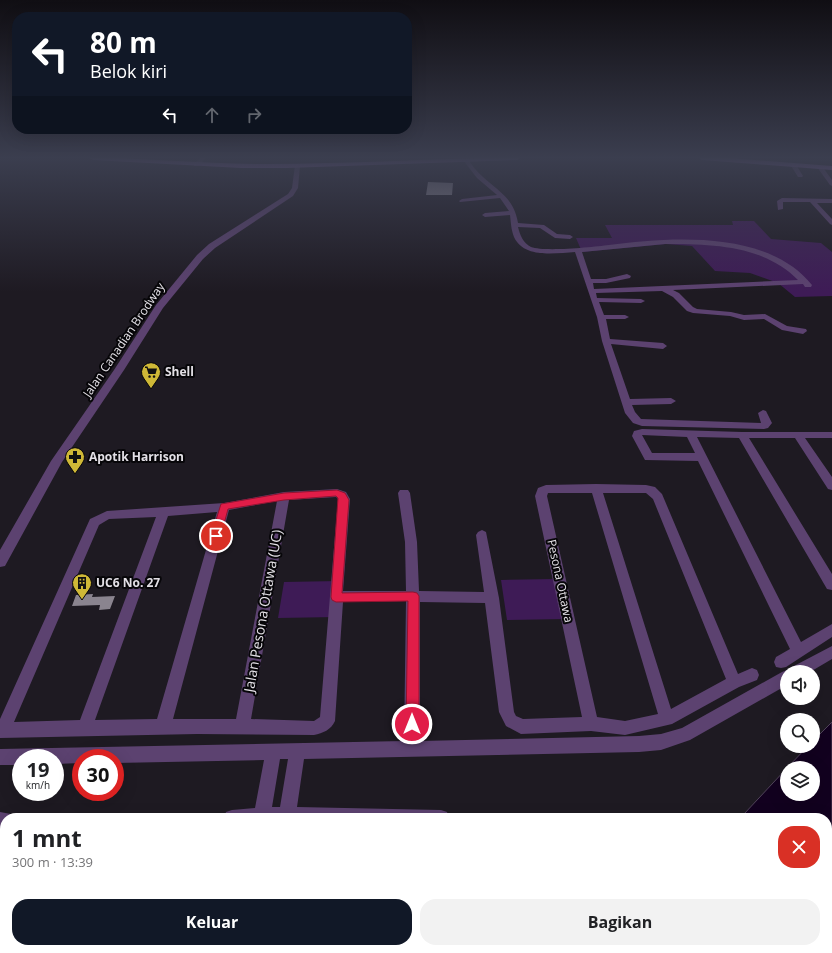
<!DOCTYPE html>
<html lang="id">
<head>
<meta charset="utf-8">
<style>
  body { margin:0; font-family:"Open Sans",sans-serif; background:#f2f2f2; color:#202124; height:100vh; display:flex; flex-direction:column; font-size:15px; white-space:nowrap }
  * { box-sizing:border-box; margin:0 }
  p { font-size:13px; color:#757577 }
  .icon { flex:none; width:22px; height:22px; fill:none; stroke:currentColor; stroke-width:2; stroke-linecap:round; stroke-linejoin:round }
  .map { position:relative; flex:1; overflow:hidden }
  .details { position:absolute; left:0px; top:813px; width:832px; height:140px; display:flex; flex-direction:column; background:#fff; border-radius:16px 16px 0 0; box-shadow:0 4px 16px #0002 }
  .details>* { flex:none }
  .hud { position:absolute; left:12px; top:12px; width:400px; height:122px; border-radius:16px; box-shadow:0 4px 16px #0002; background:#111827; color:#fff; overflow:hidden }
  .buttons { position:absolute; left:780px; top:665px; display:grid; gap:8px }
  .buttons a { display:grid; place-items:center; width:40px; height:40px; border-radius:50%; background:#fff; box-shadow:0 4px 16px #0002; font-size:20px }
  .speed { position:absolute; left:12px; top:749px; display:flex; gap:8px; font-size:20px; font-weight:700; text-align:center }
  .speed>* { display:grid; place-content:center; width:52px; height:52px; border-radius:50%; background:#fff; box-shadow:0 4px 16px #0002; line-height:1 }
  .speed small { font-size:10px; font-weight:400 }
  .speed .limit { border:6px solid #d22; background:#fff; color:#111 }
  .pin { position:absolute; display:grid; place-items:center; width:34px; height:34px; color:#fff; margin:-17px; border:2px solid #fff; border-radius:50%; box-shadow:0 1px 4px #0007 }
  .me { position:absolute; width:44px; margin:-22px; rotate:0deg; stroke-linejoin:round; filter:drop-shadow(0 0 3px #0008) }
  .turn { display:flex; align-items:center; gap:14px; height:84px; padding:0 12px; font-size:18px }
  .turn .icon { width:52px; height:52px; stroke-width:2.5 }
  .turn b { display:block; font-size:28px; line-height:34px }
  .lanes { display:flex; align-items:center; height:38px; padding:0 12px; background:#0003; justify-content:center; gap:20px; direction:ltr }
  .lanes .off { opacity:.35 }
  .round { display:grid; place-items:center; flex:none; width:42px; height:42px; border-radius:16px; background:#f2f2f2 }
  .head { display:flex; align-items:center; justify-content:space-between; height:68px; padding:0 12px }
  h1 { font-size:24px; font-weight:700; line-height:30px }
  .button { display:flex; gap:8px; margin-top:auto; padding:8px 12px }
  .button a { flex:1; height:46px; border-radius:16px; background:#111827; color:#fff; font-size:16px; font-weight:700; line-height:46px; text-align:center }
  .button a+a { background:#f2f2f2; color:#202124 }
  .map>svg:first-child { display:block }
  .green { fill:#3e1b56 }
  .water { fill:#12001f; stroke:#51435b }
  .building { fill:#8a848f }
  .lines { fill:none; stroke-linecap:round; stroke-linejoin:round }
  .minor { fill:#5c4270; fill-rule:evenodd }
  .tertiary { fill:#5c4270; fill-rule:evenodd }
  .primary { fill:#9c66c6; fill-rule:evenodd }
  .route { fill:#e11d48; stroke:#92132f }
  .labels { text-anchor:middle; stroke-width:4; stroke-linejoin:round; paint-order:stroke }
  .street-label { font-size:12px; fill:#e3e0e6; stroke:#070609 }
  .poi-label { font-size:12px; font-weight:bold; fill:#e3e0e6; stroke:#070609; text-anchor:start }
  .near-street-label { font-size:14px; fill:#e3e0e6; stroke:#070609 }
</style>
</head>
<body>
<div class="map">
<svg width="832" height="953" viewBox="0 0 832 953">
  <rect width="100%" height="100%" fill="#1e1a22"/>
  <path class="green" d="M 732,221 L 754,221 L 771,239 L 821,243 L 832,252 L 832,296 L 795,297 L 778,283 L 750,273 L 715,271 L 692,246 L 666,244 L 582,252 L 576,238 L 612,238 L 605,225 L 733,225 Z
    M 556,579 L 565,619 L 507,620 L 501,580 Z
    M 339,581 L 336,617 L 278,618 L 284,582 Z"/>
  <path class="water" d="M 832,722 L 832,953 L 693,953 L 695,948 L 827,948 L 827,818 L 742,818 L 744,814 L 787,768 L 787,794 L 813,794 L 813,768 L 787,768 L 808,746 L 813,746 L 813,741 Z"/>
  <path class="building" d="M 428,182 L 453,183 L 452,195 L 426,195 Z
    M 93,594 L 92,597 L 115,596 L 110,609 L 99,610 L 100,605 L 72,606 L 76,595 Z"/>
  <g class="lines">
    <path class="minor" d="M 200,158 L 206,158 L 198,166 L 194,166 L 194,164 Z
      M 464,159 L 468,159 C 472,165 476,171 482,176 C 499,192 514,198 518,223 L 544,225 L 557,234 L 570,235 L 573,237 L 570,239 L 555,238 L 540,228 L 518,227 C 520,235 523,243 531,247 C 545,252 593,247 609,245 C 672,237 768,230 812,285 L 811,287 L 805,287 L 803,284 L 673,290 L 679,293 L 693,307 L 697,309 L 731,312 L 744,315 L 765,314 L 787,326 L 806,329 L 807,331 L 803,334 L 782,330 L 764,319 L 744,320 L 730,316 L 693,313 L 687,311 L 673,297 L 662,291 L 596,293 L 597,298 L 641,299 L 645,301 L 641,303 L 599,302 L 604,315 L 625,315 L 629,317 L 625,319 L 606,319 L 610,339 L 663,343 L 667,346 L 663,349 L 611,344 L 630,399 L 671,398 L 676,401 L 671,404 L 632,405 L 635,412 L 641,419 L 761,423 L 758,413 L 763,410 L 766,411 L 772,423 L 768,428 L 764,429 L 642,426 L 633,423 L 625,413 L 602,341 L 597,317 L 575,252 C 556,253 524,259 514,237 C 511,229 511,223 510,215 L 485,217 L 482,215 L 485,213 L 509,211 L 500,198 L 460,202 L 459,201 L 462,199 L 497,195 L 477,178 L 463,160 ZM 665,244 C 711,244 764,245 798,280 L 594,289 L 593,283 L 606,283 L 630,278 L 631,276 L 627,274 L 606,279 L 591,279 L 582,252 Z
      M 791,163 L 795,163 L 803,176 L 802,177 L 798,177 L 790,164 Z
      M 818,166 L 822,166 L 832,180 L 832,186 L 830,185 L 817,167 Z
      M 782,198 L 832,199 L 832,203 L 817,203 L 832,219 L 832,225 L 830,224 L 810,202 L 783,202 L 783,209 L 778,210 L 777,201 Z
      M 642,429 L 742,432 L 832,432 L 832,438 L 805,438 L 832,477 L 832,490 L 828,489 L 795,438 L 749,438 L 832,574 L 832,590 L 827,589 L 739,438 L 697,437 L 801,642 L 832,624 L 832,637 L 786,667 L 781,668 L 776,667 L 774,662 L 776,657 L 790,649 L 698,461 L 645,460 L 632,436 L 634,431 ZM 642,435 L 687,437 L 695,453 L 652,453 Z
      M 596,484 L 646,485 L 655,487 L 662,494 L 738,674 L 752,668 L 757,670 L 759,675 L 757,680 L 739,687 L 672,724 L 625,735 L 591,731 L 521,734 L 506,726 L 499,712 L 485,603 L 420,602 L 420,741 L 639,736 L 661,734 L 682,728 L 782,672 L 787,670 L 790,672 L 792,667 L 832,646 L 832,659 L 810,672 L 787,672 L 787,685 L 690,740 L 661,750 L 639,752 L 304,759 L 297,807 L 441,810 L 447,812 L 449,818 L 224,818 L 226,812 L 232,810 L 255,808 L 264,760 L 115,763 L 115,758 L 81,758 L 81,763 L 55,764 L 55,758 L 21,758 L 21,765 L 0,765 L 0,749 L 404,741 L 406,601 L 343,602 L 335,721 C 331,730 323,733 314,735 L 197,734 L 0,738 L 0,719 L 90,519 L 107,511 L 224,503 L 284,492 L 337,489 L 346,492 L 350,499 L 343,591 L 406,591 L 405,542 L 398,493 L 400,490 L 408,490 L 410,493 L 417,542 L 419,591 L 484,592 L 476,535 L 478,532 L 482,530 L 486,532 L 499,598 L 514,712 L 516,716 L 523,719 L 582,717 L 535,496 L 538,488 L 546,485 ZM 548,493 L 592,493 L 658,714 L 625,721 L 597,717 L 547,496 ZM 603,493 L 646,493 L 653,499 L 726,679 L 671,709 ZM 336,497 L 338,499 L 320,717 L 314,721 L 251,719 L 289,500 ZM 277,501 L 236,719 L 173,719 L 229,510 ZM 217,512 L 157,719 L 95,720 L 168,516 ZM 156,517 L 80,720 L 14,722 L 99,525 L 109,519 ZM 280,759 L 288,759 L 280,807 L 272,807 Z
      M 0,812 L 11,814 L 13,818 L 5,818 L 5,828 L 0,828 Z
      M 5,931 L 5,948 L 12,948 L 11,953 L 0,953 L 0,934 Z
      M 96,948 L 116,948 L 114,953 L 94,953 Z
      M 198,948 L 218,948 L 217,953 L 197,953 Z
      M 306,948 L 326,948 L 325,953 L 305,953 Z
      M 409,948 L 429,948 L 429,953 L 409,953 Z
      M 507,948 L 527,948 L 527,953 L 507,953 Z
      M 612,948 L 632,948 L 632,953 L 612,953 Z"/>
    <path class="tertiary" d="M 295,165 L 300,166 L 298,188 L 293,196 L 215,248 L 203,259 L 163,308 L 124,370 L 62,462 L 5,566 L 0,567 L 0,550 L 51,461 L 114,370 L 156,305 L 197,255 L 209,244 L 288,194 L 292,188 Z"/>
    <path class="primary" d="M 90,158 C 149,158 207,164 266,164 C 350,164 435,158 520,158 L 517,160 L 287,168 L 241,168 L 93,160 Z
      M 699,158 L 728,158 L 832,166 L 832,170 L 702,160 Z"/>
  </g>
  <linearGradient id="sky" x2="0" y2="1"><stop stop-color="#100e13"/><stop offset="0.54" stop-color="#3b3e4f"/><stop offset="1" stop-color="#3b3e4f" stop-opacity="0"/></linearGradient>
  <rect width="832" height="292" fill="url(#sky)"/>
  <path class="route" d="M 337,490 L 345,493 L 349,500 L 342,593 L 413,592 L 417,593 L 419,596 L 419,724 L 417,728 L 412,730 L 408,728 L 406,724 L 408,601 L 336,602 L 332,600 L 331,597 L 338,498 L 336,496 L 284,500 L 228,509 L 220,539 L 213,539 L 211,536 L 221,504 L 284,493 Z"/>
  <defs>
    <symbol id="supermarket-pin" viewBox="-11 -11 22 30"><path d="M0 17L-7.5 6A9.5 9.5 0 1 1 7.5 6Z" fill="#cfb837" stroke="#070609"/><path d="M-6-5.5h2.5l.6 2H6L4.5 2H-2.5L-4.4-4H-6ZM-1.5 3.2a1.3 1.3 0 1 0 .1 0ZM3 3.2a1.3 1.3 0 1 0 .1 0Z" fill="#111"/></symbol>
    <symbol id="pharmacy-pin" viewBox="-11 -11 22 30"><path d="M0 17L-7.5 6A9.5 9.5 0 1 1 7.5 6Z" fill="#cfb837" stroke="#070609"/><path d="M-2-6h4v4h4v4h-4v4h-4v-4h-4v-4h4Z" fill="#111"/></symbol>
    <symbol id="building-pin" viewBox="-11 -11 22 30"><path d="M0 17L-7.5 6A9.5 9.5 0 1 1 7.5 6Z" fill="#cfb837" stroke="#070609"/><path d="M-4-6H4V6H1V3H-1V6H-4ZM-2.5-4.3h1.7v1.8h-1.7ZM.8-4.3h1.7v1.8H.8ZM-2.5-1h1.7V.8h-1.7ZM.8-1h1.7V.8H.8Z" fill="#111"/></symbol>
  </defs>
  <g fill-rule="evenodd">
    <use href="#supermarket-pin" x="140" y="361" width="22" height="30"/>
    <use href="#pharmacy-pin" x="64" y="446" width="22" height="30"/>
    <use href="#building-pin" x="71" y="572" width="22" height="30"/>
  </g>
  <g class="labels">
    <g class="street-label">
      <text transform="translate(124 340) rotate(-56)" y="4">Jalan Canadian Brodway</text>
      <text transform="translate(560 581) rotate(78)" y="4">Pesona Ottawa</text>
    </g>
    <g class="poi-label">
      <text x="165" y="376">Shell</text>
      <text x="89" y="461">Apotik Harrison</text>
      <text x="96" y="587">UC6 No. 27</text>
    </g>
    <g class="near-street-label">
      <text transform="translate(263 611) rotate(-80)" y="5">Jalan Pesona Ottawa (UC)</text>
    </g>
  </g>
</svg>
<div class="buttons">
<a><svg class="icon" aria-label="sound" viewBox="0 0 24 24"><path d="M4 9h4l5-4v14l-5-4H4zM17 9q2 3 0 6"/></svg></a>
<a><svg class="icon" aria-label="search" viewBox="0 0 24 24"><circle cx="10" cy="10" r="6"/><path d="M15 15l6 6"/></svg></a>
<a><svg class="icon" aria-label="layers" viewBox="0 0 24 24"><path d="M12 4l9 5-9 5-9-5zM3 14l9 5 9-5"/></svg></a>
</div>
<div class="speed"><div>19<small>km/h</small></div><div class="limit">30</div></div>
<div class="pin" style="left:216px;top:536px;background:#d93025"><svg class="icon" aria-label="arrive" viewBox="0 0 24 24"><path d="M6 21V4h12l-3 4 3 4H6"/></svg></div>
<svg class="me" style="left:412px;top:724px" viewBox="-20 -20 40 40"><circle r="17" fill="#e11d48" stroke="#fff" stroke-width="3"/><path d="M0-11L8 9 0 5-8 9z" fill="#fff"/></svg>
<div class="hud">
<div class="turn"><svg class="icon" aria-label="left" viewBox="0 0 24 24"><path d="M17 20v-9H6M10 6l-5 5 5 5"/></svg><div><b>80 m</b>Belok kiri</div></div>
<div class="lanes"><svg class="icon" aria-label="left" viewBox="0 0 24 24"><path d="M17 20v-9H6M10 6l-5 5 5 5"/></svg><svg class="icon off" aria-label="ahead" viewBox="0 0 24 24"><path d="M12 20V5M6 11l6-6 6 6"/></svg><svg class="icon off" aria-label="right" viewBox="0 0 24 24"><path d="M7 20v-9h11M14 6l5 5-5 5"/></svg></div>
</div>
<section class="details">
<div class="head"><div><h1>1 mnt</h1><p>300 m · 13:39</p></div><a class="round" style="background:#d93025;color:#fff"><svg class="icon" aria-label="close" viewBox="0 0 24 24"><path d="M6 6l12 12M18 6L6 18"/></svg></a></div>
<div class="button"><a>Keluar</a><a>Bagikan</a></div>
</section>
</div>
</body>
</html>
